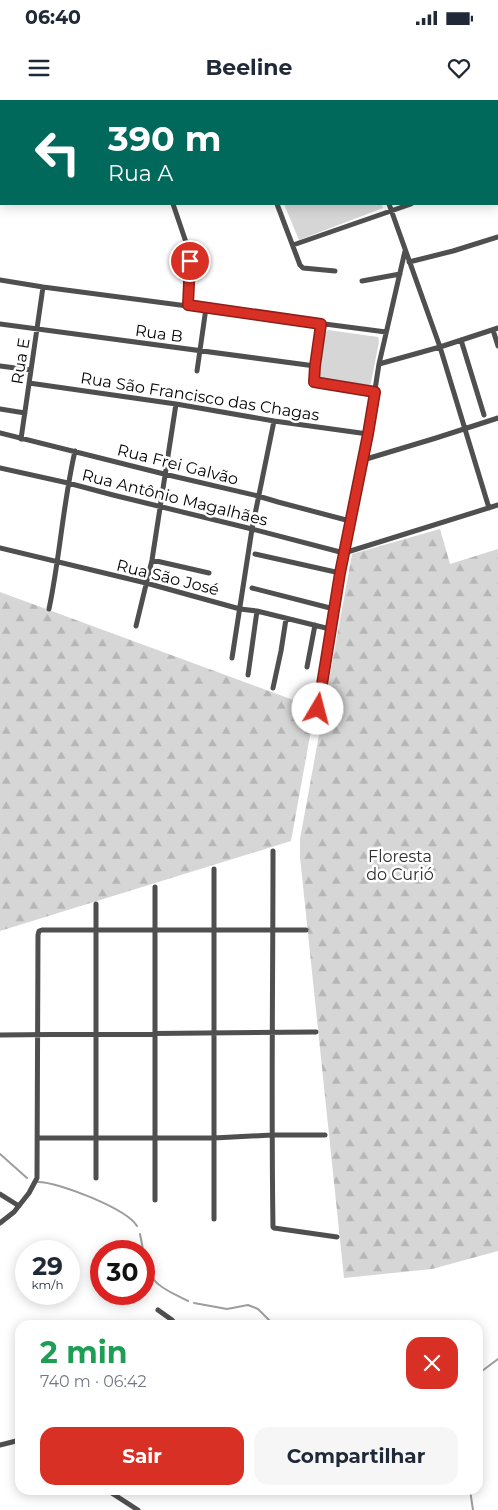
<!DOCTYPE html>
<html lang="pt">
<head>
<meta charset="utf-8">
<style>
  body { margin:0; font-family:Montserrat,sans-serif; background:#f6f6f7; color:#1f2937; height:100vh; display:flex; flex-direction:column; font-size:19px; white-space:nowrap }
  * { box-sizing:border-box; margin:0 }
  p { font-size:16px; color:#747a83 }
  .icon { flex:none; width:28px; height:28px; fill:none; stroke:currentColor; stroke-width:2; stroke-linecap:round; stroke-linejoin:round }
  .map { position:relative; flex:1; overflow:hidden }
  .sheet { position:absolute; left:15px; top:1220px; width:468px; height:175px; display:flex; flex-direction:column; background:#fff; border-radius:15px; box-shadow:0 2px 12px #0003 }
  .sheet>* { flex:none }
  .banner { position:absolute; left:0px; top:0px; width:499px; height:105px; box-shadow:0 2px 12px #0003; background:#00695c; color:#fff; overflow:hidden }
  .speed { position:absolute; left:15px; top:1140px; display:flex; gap:10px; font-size:25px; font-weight:700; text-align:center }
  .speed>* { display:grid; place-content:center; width:65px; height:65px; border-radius:50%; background:#fff; box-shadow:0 2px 12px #0003; line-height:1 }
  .speed small { font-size:12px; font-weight:400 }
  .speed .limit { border:8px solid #d22; background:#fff; color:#111 }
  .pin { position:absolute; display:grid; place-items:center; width:42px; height:42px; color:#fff; margin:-21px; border:2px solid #fff; border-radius:50%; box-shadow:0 1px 5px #0007 }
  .me { position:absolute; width:55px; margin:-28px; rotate:8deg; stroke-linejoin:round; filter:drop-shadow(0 0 4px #0008) }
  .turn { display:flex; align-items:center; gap:18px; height:105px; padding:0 25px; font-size:22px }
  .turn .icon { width:65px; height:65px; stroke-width:2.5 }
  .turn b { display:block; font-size:35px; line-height:42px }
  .round { display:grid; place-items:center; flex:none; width:52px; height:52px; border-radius:15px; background:#f6f6f7 }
  .summary { display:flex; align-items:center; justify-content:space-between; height:85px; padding:0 25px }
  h1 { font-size:30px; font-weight:700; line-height:38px; color:#1e9e55 }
  .action { display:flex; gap:10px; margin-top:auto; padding:10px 25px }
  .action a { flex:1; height:58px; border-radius:15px; background:#d93025; color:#fff; font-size:20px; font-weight:700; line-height:58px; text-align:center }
  .action a+a { background:#f6f6f7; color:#1f2937 }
  .status { display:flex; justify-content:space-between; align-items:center; height:35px; padding:0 25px; background:#fff; direction:ltr }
  .status svg { height:14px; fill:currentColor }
  header { display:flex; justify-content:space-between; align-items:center; height:65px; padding:0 25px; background:#fff; font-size:22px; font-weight:700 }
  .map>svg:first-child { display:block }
  .forest { fill:url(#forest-firs) }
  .park { fill:#d6d6d6 }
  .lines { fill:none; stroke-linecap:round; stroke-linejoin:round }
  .stream { stroke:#9d9d9d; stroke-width:2 }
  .street { stroke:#4f4f4f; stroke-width:5 }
  .route-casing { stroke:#8d1f18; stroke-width:12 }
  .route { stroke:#d93025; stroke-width:9 }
  .labels { text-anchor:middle; stroke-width:5; stroke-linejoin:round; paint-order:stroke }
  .street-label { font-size:16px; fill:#000; stroke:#fff }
  .park-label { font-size:16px; fill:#2d2d2d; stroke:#fff }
</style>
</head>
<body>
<div class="status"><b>06:40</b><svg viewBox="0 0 49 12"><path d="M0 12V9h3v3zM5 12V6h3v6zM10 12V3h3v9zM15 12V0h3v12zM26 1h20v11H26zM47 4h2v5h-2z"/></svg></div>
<header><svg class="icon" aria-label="menu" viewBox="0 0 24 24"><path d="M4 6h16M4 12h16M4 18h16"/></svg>Beeline<svg class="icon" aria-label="heart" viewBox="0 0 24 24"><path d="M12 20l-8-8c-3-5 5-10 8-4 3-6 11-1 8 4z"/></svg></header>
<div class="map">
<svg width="498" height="1410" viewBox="0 0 498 1410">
  <defs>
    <pattern id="forest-firs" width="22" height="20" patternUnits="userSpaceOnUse" patternTransform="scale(1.25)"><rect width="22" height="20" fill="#d6d6d6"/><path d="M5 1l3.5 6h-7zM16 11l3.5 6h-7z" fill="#b6b6b6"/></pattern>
  </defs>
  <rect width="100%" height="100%" fill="#fff"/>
  <path class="forest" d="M 440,429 L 450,464 L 498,449 L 498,1151 L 432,1169 L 344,1178 L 300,757 L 300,739 L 352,454 Z
    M 0,492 L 315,608 L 291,741 L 0,831 Z"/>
  <path class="park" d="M 284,104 L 381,104 L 383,108 L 299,140 Z
    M 328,230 L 378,237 L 379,242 L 370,287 L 324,281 L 319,279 L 325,233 Z"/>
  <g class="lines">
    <path class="stream" d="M 0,1054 L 27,1078
      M 38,1082 C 59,1082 127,1109 137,1126
      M 140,1134 C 143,1148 145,1168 154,1180 C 162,1190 177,1195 188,1201
      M 194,1203 L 227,1209 L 248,1205 L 258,1209 L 274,1225
      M 478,1274 L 498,1259
      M 470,1390 L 473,1410"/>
    <path class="street" d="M 135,0 L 136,1
      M 238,0 L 239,1
      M 347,0 L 348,1
      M 477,0 L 477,1
      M 194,1 L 198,0
      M 433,1 L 437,0
      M 498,22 L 498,21
      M 0,86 L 1,86
      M 173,104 L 190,154 L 190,169 L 188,205
      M 277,104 L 300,165 L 303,168 L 335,171
      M 389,104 L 440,247 L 489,408
      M 293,145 L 411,104
      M 409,162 L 453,151 L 498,137
      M 0,180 L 43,187 L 386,232
      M 362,181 L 400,174
      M 0,224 L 315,266
      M 321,224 L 315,266 L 314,282 L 375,292
      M 493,230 L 498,246
      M 461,240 L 484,315
      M 379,264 L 440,247 L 498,228
      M 0,266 L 31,270
      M 197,271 L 206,208
      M 29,283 L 176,304 L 274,321 L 368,334
      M 0,309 L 25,313
      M 0,333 L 164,374 L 258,396 L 278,402 L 350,421
      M 21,339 L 43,187
      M 363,360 L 436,338 L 498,318
      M 0,368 L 68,383 L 113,395 L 252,429 L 344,453 L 498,405
      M 0,448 L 146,483 L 240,509 L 257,511 L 330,529
      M 255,454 L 340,473
      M 152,460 L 209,473
      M 252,488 L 334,509
      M 49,509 C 60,457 63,403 75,351
      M 136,526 L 152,460 L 176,304
      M 232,558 L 252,429 L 274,321
      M 307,567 L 315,525
      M 248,575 L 257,511
      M 273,588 L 281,551 L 286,519
      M 318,609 L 340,473 L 368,334 L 379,264 L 405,151
      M 273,751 C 273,876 271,1001 273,1127 L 274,1128 L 337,1137
      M 155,787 L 155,1100
      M 96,804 L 96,1078
      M 0,935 L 316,932
      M 38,1038 L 214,1038 L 272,1035 L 325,1035
      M 0,1094 L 19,1106
      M 214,1119 L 214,769
      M 0,1123 L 14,1112 L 29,1093 L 37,1078 L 38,835 L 39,831 L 42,830 L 306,830
      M 158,1210 L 172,1220 L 176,1225
      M 0,1345 L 20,1340
      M 107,1390 L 138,1410"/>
  </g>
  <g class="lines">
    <defs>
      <path id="route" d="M 190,161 L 188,205 L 321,224 L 315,266 L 314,282 L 375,292 L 368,334 L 340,473 L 318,609"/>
    </defs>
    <use href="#route" class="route-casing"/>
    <use href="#route" class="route"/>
  </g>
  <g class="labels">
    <g class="street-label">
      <text transform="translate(159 233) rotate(8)" y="6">Rua B</text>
      <text transform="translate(20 261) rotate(-81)" y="6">Rua E</text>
      <text transform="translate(200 296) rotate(9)" y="6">Rua São Francisco das Chagas</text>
      <text transform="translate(178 364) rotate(14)" y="6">Rua Frei Galvão</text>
      <text transform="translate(175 397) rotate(14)" y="6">Rua Antônio Magalhães</text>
      <text transform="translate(168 477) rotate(14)" y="6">Rua São José</text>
    </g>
    <g class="park-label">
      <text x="400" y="762">Floresta<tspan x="400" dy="18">do Curió</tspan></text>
    </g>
  </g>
</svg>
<div class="speed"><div>29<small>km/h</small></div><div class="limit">30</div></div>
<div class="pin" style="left:190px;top:161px;background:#d93025"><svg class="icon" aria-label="arrive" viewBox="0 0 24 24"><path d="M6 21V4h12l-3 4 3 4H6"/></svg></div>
<svg class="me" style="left:318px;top:609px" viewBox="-20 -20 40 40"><circle r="19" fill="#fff"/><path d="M0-13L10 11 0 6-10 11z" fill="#d93025"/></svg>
<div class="banner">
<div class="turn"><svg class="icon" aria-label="left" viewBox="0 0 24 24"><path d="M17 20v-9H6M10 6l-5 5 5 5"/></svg><div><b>390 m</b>Rua A</div></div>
</div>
<section class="sheet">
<div class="summary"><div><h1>2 min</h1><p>740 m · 06:42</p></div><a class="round" style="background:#d93025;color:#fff"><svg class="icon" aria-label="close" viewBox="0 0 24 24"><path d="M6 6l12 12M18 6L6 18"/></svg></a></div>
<div class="action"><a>Sair</a><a>Compartilhar</a></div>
</section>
</div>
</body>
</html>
